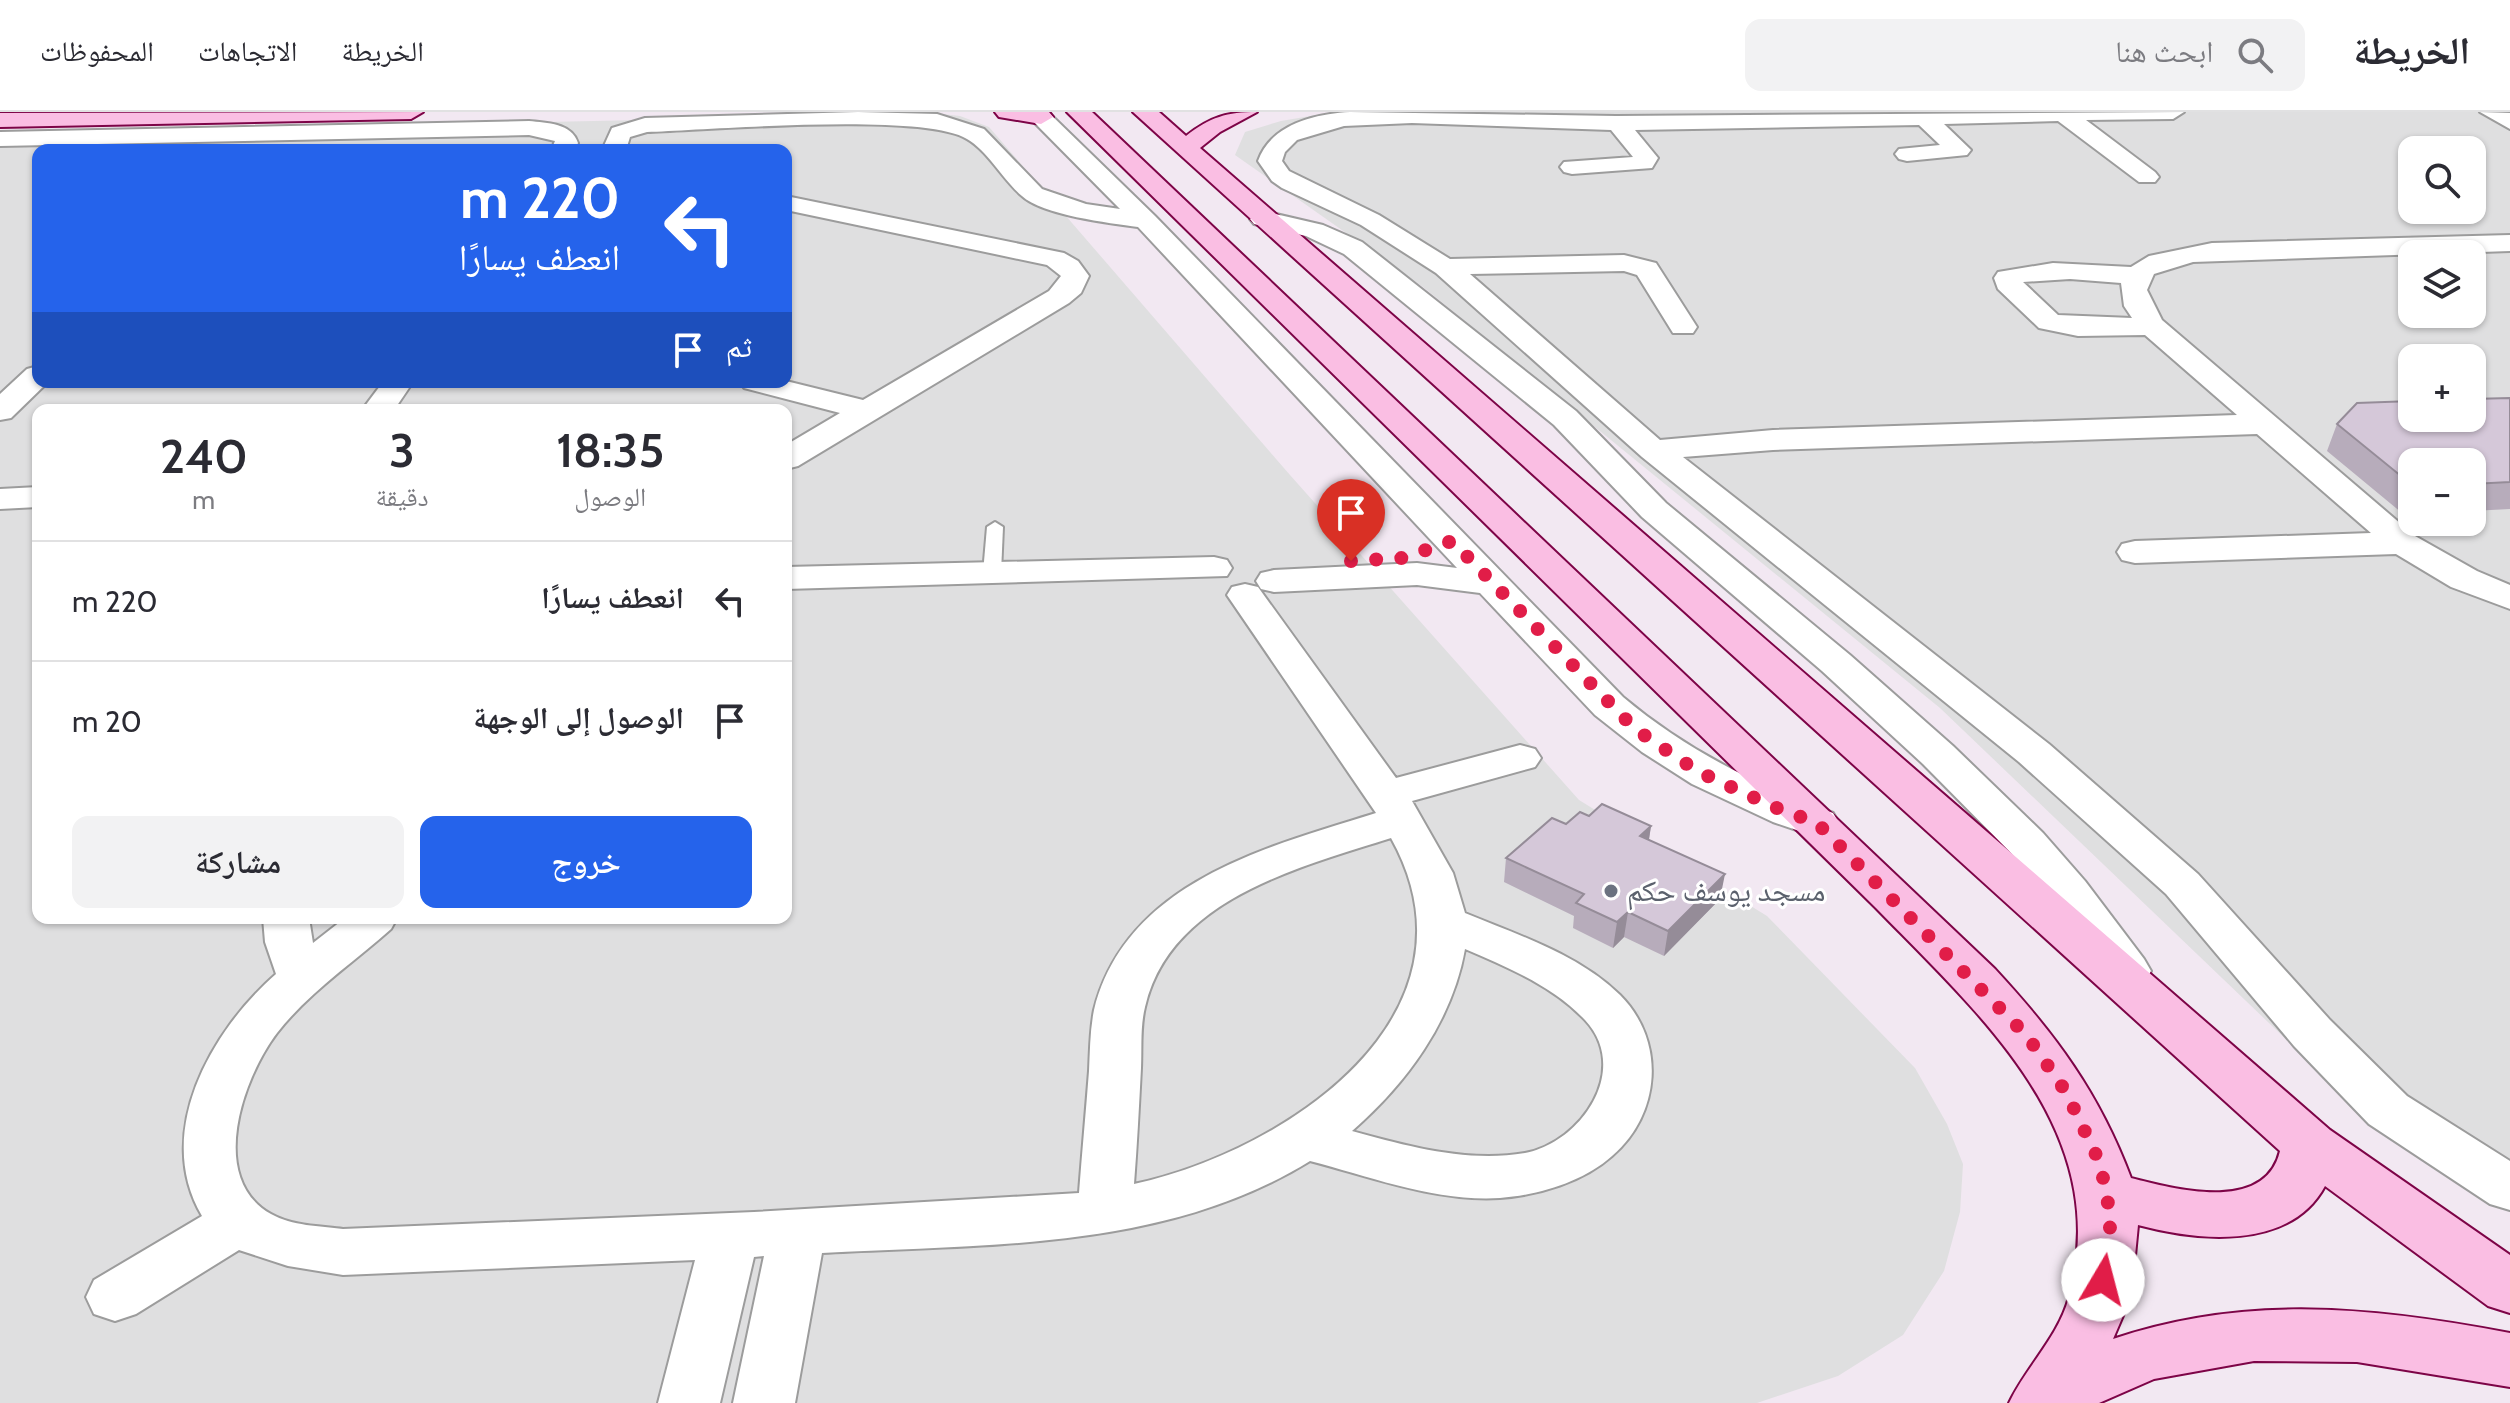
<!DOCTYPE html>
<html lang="ar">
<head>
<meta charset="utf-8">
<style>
  body { margin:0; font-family:Cabin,"Noto Naskh Arabic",sans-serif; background:#f2f2f3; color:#2b2b33; direction:rtl; height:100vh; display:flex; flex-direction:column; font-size:30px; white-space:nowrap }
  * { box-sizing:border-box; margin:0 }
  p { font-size:26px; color:#7c7c81 }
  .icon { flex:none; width:44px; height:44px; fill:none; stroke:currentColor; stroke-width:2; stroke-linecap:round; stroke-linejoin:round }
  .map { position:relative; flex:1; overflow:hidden; direction:ltr }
  .sheet { position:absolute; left:32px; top:292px; width:760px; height:520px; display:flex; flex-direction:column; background:#fff; border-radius:16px; box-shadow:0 2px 6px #0004; direction:rtl }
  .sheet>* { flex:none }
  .banner { position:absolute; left:32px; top:32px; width:760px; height:244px; border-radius:16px; box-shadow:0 2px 6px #0004; direction:rtl; background:#2563eb; color:#fff; overflow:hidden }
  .fabs { position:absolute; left:2398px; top:24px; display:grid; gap:16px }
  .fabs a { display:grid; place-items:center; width:88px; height:88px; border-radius:16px; background:#fff; box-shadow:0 2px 6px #0004; font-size:40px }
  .pin { position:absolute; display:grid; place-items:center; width:68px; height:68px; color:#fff; margin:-82px -34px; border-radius:50% 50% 50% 0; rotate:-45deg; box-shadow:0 0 8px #0007 }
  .pin .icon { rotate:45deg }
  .me { position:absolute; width:88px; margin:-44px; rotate:8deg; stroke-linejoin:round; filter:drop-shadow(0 0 6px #0008) }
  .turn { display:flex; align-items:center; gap:28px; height:168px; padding:0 40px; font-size:36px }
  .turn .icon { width:104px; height:104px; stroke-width:2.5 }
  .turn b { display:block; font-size:56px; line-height:68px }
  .then { display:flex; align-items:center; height:76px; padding:0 40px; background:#0003; gap:16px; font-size:30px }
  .eta { display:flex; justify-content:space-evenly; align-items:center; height:136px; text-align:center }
  .eta b { font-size:48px; font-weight:600; line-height:56px }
  .button { display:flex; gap:16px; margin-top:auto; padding:16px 40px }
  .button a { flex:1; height:92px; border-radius:16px; background:#2563eb; color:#fff; font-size:32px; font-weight:600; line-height:92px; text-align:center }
  .button a+a { background:#f2f2f3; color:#2b2b33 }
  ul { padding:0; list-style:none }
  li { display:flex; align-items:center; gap:24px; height:120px; padding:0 40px; border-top:2px solid #e1e1e2 }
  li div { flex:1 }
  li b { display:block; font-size:30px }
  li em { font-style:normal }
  header { display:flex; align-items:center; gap:48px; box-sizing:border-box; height:112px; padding:0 40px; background:#fff; border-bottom:2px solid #e1e1e2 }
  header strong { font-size:38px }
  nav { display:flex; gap:44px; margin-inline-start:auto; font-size:28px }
  .search { width:560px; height:72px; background:#f2f2f3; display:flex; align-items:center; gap:20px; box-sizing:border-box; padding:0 28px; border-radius:16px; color:#7c7c81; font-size:30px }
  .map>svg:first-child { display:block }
  .residential { fill:#dfdfe0; fill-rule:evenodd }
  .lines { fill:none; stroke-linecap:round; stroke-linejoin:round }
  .lane-casing { stroke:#9c9c9c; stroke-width:4 }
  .street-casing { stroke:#9c9c9c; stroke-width:4 }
  .secondary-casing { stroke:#7d0447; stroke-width:4 }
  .lane { fill:#fff; fill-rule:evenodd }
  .street { fill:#fff; fill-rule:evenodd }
  .secondary { fill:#fabee3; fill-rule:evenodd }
  .wall { fill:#b7acbb }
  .shaded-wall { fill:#958c98 }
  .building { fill:#d5c8d9; stroke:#958c98; stroke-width:2 }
  .route { stroke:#e11d48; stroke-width:14; stroke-dasharray:0 25.2 }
  .worship-dot { fill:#6b7280; stroke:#fff; stroke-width:3 }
  .labels { text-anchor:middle; stroke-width:6; stroke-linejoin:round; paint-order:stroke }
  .worship-label { font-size:30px; fill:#5b616d; stroke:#fff; text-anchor:start }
</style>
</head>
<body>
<header>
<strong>الخريطة</strong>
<div class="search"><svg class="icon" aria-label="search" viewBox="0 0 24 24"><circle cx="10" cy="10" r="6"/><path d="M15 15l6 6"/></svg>ابحث هنا</div>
<nav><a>الخريطة</a><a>الاتجاهات</a><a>المحفوظات</a></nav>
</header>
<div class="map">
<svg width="2510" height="1291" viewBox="0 0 2510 1291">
  <rect width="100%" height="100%" fill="#f2e8f2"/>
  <path class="residential" d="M 1334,0 L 2510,0 L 2510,1093 L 2340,979 L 1940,596 L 1423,175 L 1235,43 L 1245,20 L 1281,9 ZM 2412,38 L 2472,38 L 2472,98 L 2412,98 ZM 2412,142 L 2472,142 L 2472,202 L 2412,202 ZM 2412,246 L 2472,246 L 2472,306 L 2412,306 ZM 2412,350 L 2472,350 L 2472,410 L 2412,410 Z
    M 942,2 L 960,4 L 989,15 L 1290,363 L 1579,688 L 1767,804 L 1915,956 L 1947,1012 L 1963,1052 L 1960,1100 L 1944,1159 L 1903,1223 L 1838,1264 L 1757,1291 L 0,1291 L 0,21 ZM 38,38 L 786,38 L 786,270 L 38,270 ZM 38,298 L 786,298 L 786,806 L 38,806 Z"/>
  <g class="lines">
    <defs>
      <path id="lane" d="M 995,410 L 1003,415 L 1001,461 L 992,466 L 983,461 L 987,415 Z"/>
      <path id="street" d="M 858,0 L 937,2 L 984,17 L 1042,77 L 1086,92 L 1120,97 L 1024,0 L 1048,0 L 1155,104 L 1623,585 C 1686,638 1756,673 1833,701 L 1839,711 L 1833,721 L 1817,725 L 1773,710 L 1692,672 L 1642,640 L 1595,603 L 1480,481 L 1417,473 L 1274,480 L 1261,477 L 1256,469 L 1261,461 L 1274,458 L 1417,451 L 1457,456 L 1138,115 C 1109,111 1042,103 1022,84 C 1003,68 988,39 967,27 C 923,0 709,18 647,20 L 630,25 L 626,38 L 602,38 L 612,16 L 645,6 Z
        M 1350,0 L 1616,4 L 2184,0 L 2173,7 L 2086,8 L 2155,60 L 2159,65 L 2155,70 L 2139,70 L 2058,9 L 1944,12 L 1971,38 L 1967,43 L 1907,49 L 1899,47 L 1895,42 L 1899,37 L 1940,33 L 1919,13 L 1635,18 L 1658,46 L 1652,56 L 1572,62 L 1564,60 L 1560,55 L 1564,50 L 1633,45 L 1611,18 L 1412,11 L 1344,14 L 1297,28 L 1285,40 L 1282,49 L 1289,59 L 1379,103 L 1450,147 L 1624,143 L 1656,151 L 1697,215 L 1693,221 L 1673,221 L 1637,163 L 1624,159 L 1470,162 L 1660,328 L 1773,318 L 2237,303 L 2145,223 L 2078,224 L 2039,216 L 1998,177 L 1994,166 L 1998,160 L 2053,151 L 2131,155 L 2149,144 L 2212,131 L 2510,123 L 2510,139 L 2193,150 L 2154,162 L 2147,178 L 2162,208 L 2415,424 L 2477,459 L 2510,473 L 2510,497 L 2451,475 L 2396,442 L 2135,451 L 2122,448 L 2117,440 L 2122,432 L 2135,429 L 2371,421 L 2257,322 L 1773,338 L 1683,345 L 2049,632 L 2198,762 L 2330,908 L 2407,984 L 2510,1049 L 2510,1098 L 2490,1092 L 2369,1012 L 2294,934 L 2166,782 L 2019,650 L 1642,345 L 1436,161 L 1361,113 L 1282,76 L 1272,69 L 1258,49 C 1271,12 1315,2 1350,0 ZM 2070,167 L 2121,171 L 2124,194 L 2132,206 L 2058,203 L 2023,170 Z
        M 2480,0 L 2510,1 L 2510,17 Z
        M 529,9 C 547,11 572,11 578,31 L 575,38 L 551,38 L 555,29 L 529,23 L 0,34 L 0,20 Z
        M 786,84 L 1064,141 L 1078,149 L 1089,164 L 1081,181 L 1069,191 L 798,354 L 786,357 L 786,333 L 840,301 L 744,276 L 740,270 L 786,269 L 863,288 L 1049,179 L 1061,164 L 1047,153 L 786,98 Z
        M 1263,99 L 1323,113 L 1362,130 L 1576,299 L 1666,391 L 1850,543 L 1953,634 L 2043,721 L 2085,769 L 2144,847 L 2151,859 L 2144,871 L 2127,876 L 2110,871 L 2053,791 L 2011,741 L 1923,652 L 1822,559 L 1642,405 L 1554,313 L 1344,142 L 1306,124 L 1254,112 L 1250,107 Z
        M 38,254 L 38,270 L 48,270 L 11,306 L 0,308 L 0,282 L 27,257 Z
        M 383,270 L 413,270 L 394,298 L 362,298 Z
        M 38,375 L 38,395 L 0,397 L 0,377 Z
        M 1214,445 L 1227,448 L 1232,456 L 1227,464 L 786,477 L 786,455 Z
        M 1245,472 L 1258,475 L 1396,666 L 1520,633 L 1535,637 L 1541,646 L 1535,655 L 1412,689 L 1453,761 L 1465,801 C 1518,823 1578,842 1620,883 C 1666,929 1661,1002 1612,1044 C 1583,1070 1539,1083 1500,1086 C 1436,1090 1371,1065 1310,1049 C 1165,1139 987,1132 822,1141 L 795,1291 L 733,1291 L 764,1144 L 754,1145 L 720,1291 L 658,1291 L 695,1148 L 343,1163 L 288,1154 L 239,1138 L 136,1202 L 115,1209 L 94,1202 L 86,1185 L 94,1168 L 202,1104 C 153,1021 211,919 276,862 L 265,830 L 263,806 L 309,806 L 313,831 L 345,806 L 397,806 L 391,817 C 353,851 309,880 277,921 C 243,966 207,1066 271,1102 C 292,1114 320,1114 343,1117 L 754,1100 L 1079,1081 C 1082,1040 1086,999 1089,959 C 1090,938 1090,918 1094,898 C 1126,770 1267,735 1376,701 L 1227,483 L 1232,475 ZM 1391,726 C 1490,903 1286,1039 1134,1072 C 1137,1034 1139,995 1141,956 C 1142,936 1140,915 1145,895 C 1170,787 1300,755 1391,726 ZM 1465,837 C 1507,855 1553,874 1585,908 C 1631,957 1582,1030 1525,1041 C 1467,1051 1407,1034 1352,1019 C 1406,972 1452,910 1465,837 Z"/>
      <path id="secondary" d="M 423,0 L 411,7 L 0,15 L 0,1 Z
        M 995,0 L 1049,0 L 1053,5 L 1041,12 L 999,5 Z
        M 1067,0 L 1092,0 L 1995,857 C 2056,923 2099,981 2131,1066 C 2175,1077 2265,1102 2280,1039 L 1133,0 L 1159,0 L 1186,24 C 1210,5 1227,0 1257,0 L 1220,20 L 1200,36 L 2330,1018 L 2510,1143 L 2510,1201 L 2488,1194 L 2325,1074 C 2290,1139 2197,1129 2138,1113 L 2131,1185 L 2113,1227 C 2245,1182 2375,1195 2510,1221 L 2510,1275 L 2357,1250 L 2254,1249 L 2154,1267 L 2099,1291 L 2009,1291 C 2026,1255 2059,1224 2069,1185 C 2114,1019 1980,903 1876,796 Z"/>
    </defs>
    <use href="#lane" class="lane-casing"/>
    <use href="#street" class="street-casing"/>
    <use href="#secondary" class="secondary-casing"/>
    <use href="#lane" class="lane"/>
    <use href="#street" class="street"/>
    <use href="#secondary" class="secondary"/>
  </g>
  <path class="wall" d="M 2510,286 L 2510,397 L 2472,399 L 2472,350 L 2412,350 L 2412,401 L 2402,401 L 2327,339 L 2337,312 Z
    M 1566,712 L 1651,714 L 1649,728 L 1720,787 L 1664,844 L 1624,825 L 1613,836 L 1573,816 L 1574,804 L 1504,770 L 1506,746 Z"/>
  <path class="shaded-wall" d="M 1651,714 L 1647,739 L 1640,724 Z
    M 1725,762 L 1720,787 L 1664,844 L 1668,819 Z
    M 1628,800 L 1624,825 L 1613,836 L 1617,810 Z"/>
  <path class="building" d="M 2510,286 L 2510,370 L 2472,372 L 2472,350 L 2412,350 L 2412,373 L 2337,312 L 2357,291 L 2412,289 L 2412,306 L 2472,306 L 2472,287 Z
    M 1602,692 L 1651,714 L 1640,724 L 1725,762 L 1668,819 L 1628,800 L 1617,810 L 1576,791 L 1584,782 L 1506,746 L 1552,706 L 1566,712 L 1580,700 L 1589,704 Z"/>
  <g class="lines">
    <path class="route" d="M 1351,449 L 1403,446 L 1452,429 L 1635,617 L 1697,659 L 1774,695 L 1817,711 L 2027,924 L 2066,980 L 2098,1047 L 2107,1081 L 2110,1116 L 2103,1168"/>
  </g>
  <circle class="worship-dot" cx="1611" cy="779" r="8"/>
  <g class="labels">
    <g class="worship-label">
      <text x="1627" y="789">مسجد يوسف حكم</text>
    </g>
  </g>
</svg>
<div class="fabs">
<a><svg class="icon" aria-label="search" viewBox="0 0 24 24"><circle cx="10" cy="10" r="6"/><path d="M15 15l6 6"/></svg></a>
<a><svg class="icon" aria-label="layers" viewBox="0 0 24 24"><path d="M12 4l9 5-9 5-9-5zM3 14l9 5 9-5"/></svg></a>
<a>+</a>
<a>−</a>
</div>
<div class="pin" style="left:1351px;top:449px;background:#d93025"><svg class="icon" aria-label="arrive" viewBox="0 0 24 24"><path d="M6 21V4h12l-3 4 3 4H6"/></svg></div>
<svg class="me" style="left:2103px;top:1168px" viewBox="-20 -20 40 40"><circle r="19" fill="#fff"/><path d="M0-13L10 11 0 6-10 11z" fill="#e11d48"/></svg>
<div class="banner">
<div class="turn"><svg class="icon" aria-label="left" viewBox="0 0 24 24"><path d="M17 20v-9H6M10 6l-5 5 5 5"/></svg><div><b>220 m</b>انعطف يسارًا</div></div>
<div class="then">ثم<svg class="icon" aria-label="arrive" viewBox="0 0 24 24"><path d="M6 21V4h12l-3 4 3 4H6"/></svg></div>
</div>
<section class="sheet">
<div class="eta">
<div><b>18:35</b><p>الوصول</p></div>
<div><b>3</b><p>دقيقة</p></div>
<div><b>240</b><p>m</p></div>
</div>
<ul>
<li><svg class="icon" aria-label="left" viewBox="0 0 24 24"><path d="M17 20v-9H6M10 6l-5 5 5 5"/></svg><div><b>انعطف يسارًا</b></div><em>220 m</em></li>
<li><svg class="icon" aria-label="arrive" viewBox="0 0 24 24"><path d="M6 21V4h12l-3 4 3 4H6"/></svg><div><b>الوصول إلى الوجهة</b></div><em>20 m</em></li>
</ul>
<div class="button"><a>خروج</a><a>مشاركة</a></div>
</section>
</div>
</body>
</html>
